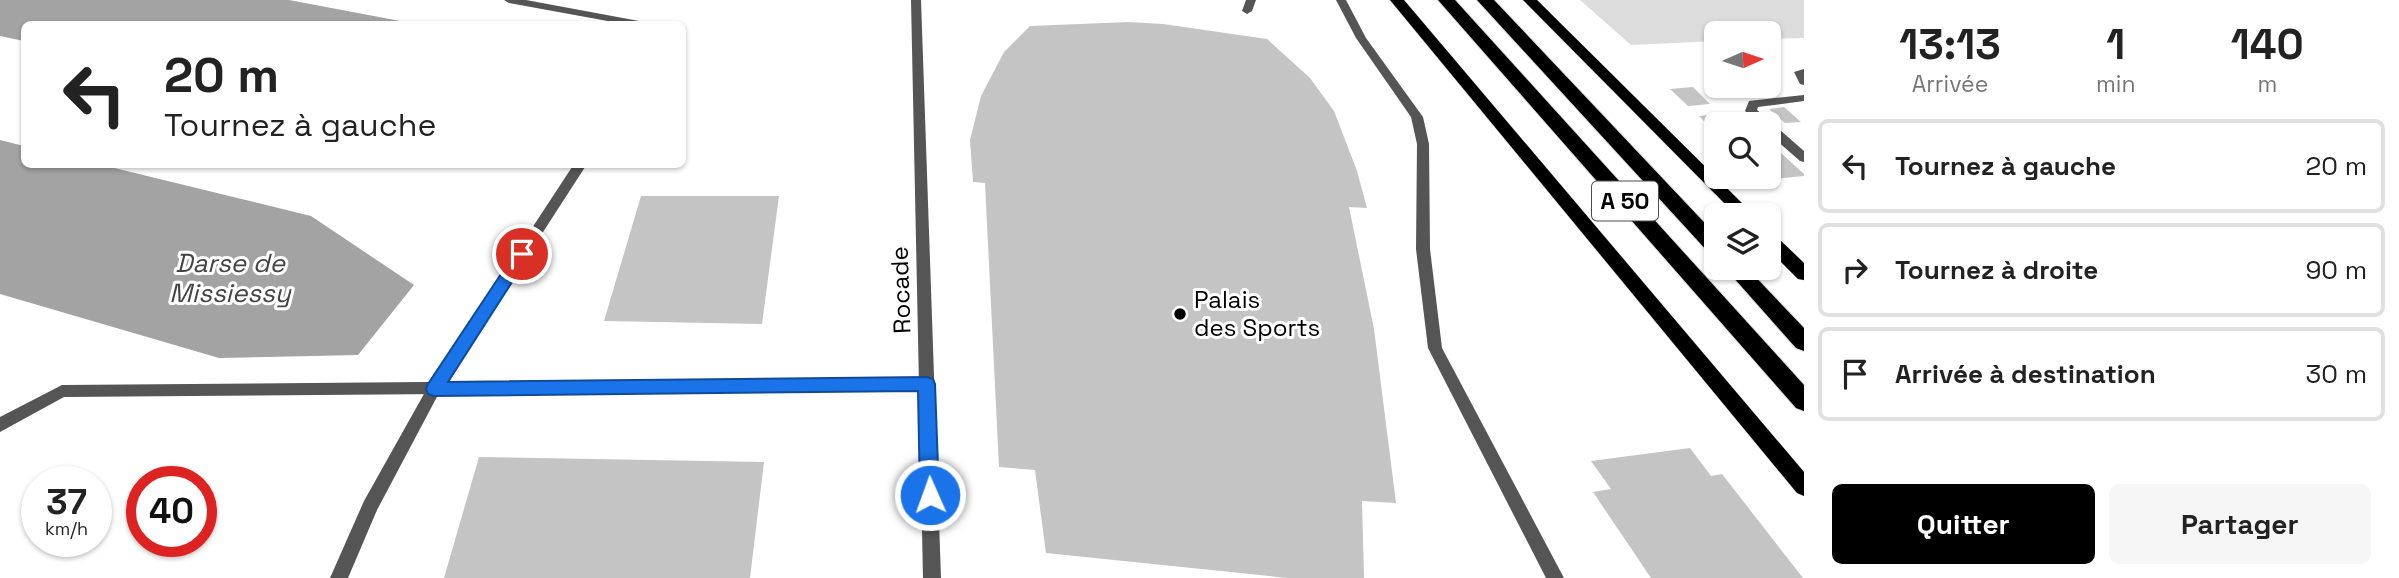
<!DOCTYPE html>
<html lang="fr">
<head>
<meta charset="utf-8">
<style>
  body { margin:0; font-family:"Space Grotesk",sans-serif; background:#f6f6f6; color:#222; height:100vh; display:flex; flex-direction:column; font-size:26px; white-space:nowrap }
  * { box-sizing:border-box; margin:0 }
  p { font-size:23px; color:#767676 }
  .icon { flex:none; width:38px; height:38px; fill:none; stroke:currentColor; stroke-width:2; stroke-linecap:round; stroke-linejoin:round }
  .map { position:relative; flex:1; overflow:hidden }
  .drawer { display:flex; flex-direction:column; background:#fff; width:595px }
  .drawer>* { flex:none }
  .guide { position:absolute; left:21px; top:21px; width:665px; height:147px; border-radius:10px; box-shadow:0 2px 5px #0004; background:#fff; color:#222; overflow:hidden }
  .needle { width:46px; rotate:87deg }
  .controls { position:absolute; left:1704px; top:21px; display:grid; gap:14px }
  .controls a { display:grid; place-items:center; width:77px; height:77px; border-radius:10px; background:#fff; box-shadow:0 2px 5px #0004; font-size:35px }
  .speed { position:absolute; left:21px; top:466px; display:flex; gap:14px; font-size:35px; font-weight:700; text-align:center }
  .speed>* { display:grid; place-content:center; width:91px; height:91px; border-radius:50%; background:#fff; box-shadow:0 2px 5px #0004; line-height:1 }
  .speed small { font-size:18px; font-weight:400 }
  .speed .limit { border:10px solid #d22; background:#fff; color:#111 }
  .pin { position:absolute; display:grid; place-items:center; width:60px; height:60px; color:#fff; margin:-30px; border:4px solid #fff; border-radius:50%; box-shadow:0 2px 7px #0007 }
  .me { position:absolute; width:77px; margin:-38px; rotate:358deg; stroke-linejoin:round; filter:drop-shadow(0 0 5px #0008) }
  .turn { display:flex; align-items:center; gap:24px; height:147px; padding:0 28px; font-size:32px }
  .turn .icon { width:91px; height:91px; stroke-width:2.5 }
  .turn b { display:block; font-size:49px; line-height:60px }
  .eta { display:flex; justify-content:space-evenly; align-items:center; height:119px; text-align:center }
  .eta b { font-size:42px; font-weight:700; line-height:49px }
  .action { display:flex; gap:14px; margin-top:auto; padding:14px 28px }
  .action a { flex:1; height:80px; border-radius:10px; background:#000; color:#fff; font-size:28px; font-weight:700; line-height:80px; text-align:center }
  .action a+a { background:#f6f6f6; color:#222 }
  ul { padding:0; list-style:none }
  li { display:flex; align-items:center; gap:21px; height:94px; margin:0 14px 10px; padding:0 14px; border:4px solid #e0e0e0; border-radius:10px }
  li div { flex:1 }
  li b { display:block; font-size:26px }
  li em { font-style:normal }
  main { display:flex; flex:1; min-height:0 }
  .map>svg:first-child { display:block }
  .green { fill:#dcdcdc }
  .water { fill:#a3a3a3 }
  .building { fill:#c4c4c4 }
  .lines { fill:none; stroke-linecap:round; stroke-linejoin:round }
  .primary-casing { stroke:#dbdbdb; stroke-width:1 }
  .motorway-casing { stroke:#dbdbdb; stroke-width:2 }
  .service { fill:#555; fill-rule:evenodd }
  .minor { fill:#555; fill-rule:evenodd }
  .tertiary { fill:#555; fill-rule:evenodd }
  .primary { fill:#000; fill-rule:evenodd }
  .motorway { fill:#000; fill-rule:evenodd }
  .route { fill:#1a73e8; stroke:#114b97; stroke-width:2 }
  .poi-dot { fill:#000; stroke:#fff; stroke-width:2.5 }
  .labels { text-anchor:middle; stroke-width:6; stroke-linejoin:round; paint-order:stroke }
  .shield { fill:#fff; stroke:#4c4c4c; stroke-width:2 }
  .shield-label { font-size:23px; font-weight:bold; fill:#000 }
  .street-label { font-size:24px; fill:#000; stroke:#fff }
  .poi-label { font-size:24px; fill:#000; stroke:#fff; text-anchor:start }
  .water-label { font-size:26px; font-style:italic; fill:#444; stroke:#fff }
</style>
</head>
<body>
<main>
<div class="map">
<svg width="1804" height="578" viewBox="0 0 1804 578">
  <rect width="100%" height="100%" fill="#fff"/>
  <path class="green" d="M 1580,0 L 1804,0 L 1804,38 L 1769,39 L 1769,33 L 1717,33 L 1717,41 L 1631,45 Z"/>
  <path class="water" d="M 0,0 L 289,0 L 416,24 L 24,24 L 24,41 L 0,36 Z
    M 0,140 L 24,146 L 24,164 L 102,165 L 311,216 L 414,285 L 358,355 L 219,358 L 0,294 Z"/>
  <path class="building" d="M 1128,22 L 1163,24 L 1267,39 L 1310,78 L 1334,111 L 1357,171 L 1367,208 L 1349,207 L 1374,329 L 1396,503 L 1362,501 L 1364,578 L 1288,578 L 1046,553 L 1035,470 L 999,467 L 985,183 L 973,182 L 970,140 L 981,96 L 1004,52 L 1030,26 Z
    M 1693,87 L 1710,104 L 1688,106 L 1670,89 Z
    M 1784,107 L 1801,122 L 1785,123 L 1769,109 Z
    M 1737,112 L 1750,124 L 1717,124 L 1717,134 L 1699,116 Z
    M 1769,142 L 1804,174 L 1804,176 L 1764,180 L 1761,177 L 1769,177 Z
    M 641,196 L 779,196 L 762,324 L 604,321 Z
    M 1690,448 L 1711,476 L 1722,474 L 1803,578 L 1651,578 L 1593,492 L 1611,489 L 1591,461 Z
    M 479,457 L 764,462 L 750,578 L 444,578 Z"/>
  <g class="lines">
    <defs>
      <path id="primary" d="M 1390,0 L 1404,0 L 1804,472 L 1804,496 L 1797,493 Z
        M 1523,0 L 1537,0 L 1754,215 L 1736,215 Z
        M 1769,233 L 1775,235 L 1804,263 L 1804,280 L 1798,279 L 1769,250 Z"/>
      <path id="motorway" d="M 1438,0 L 1455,0 L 1804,385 L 1804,411 L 1796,408 Z
        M 1477,0 L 1494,0 L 1717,236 L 1717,256 L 1710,254 Z
        M 1725,268 L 1747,268 L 1804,328 L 1804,351 L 1796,348 Z"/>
    </defs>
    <use href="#primary" class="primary-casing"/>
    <use href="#motorway" class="motorway-casing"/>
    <path class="service" d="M 1246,0 L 1256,0 L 1252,11 L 1247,14 L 1242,11 Z
      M 1336,0 L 1346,0 L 1366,38 L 1423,117 L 1429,144 L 1430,249 L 1442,348 L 1564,578 L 1546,578 L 1428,348 L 1416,249 L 1417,144 L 1411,117 L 1356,38 Z
      M 1804,69 L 1804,85 L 1800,84 L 1794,72 Z
      M 927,378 L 932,380 L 935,384 L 932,388 L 927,390 L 64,397 L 0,432 L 0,417 L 62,385 Z"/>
    <path class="minor" d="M 504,0 L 526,0 L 639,21 L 644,24 L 624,24 L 509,3 Z
      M 1804,95 L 1804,101 L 1758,107 L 1757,110 L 1804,151 L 1804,162 L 1800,161 L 1769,134 L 1769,124 L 1759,124 L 1745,111 L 1749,101 Z
      M 574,164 L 587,164 L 439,393 L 377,510 L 348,578 L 330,578 L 364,501 L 429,385 Z"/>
    <path class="tertiary" d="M 911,0 L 921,0 L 941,578 L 923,578 Z"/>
    <use href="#primary" class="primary"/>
    <use href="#motorway" class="motorway"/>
  </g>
  <path class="route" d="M 522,249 L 530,254 L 448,382 L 927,377 L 933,379 L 935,384 L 939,495 L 936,501 L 930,503 L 923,501 L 920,495 L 918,391 L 434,396 L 428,394 L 426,389 L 428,384 L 517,250 Z"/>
  <circle class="poi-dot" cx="1180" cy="314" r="7"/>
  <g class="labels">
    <rect class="shield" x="1592" y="181.5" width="66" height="39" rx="5"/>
    <g class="shield-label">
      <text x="1625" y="209">A 50</text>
    </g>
    <g class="street-label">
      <text transform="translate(901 290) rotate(-92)" y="8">Rocade</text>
    </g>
    <g class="poi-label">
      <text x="1194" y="308">Palais<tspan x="1194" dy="28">des Sports</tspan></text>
    </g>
    <g class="water-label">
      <text x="230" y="272">Darse de<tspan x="230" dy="30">Missiessy</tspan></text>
    </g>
  </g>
</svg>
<div class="controls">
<a><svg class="needle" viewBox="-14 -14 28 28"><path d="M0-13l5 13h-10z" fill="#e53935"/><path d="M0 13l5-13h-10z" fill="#767676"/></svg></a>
<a><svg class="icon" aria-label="search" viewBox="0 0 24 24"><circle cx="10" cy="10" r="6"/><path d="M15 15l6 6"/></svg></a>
<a><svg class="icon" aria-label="layers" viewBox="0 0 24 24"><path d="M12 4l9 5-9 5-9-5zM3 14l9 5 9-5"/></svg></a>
</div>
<div class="speed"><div>37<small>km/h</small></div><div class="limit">40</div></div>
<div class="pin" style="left:522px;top:254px;background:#d93025"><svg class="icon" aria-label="arrive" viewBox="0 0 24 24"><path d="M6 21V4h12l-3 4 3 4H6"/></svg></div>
<svg class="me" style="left:930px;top:495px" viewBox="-20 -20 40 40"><circle r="17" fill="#1a73e8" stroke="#fff" stroke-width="3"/><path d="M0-11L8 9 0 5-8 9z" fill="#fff"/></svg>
<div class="guide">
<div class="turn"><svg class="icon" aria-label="left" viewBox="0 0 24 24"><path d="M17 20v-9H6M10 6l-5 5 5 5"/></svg><div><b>20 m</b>Tournez à gauche</div></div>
</div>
</div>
<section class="drawer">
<div class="eta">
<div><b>13:13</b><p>Arrivée</p></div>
<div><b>1</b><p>min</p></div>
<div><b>140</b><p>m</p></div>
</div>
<ul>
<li><svg class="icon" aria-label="left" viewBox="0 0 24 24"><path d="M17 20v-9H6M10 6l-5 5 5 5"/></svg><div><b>Tournez à gauche</b></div><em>20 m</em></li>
<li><svg class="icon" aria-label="right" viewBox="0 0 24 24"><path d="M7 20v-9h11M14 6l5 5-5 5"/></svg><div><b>Tournez à droite</b></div><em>90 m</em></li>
<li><svg class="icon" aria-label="arrive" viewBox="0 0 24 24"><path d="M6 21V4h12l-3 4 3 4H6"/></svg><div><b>Arrivée à destination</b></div><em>30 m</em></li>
</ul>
<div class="action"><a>Quitter</a><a>Partager</a></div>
</section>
</main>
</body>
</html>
